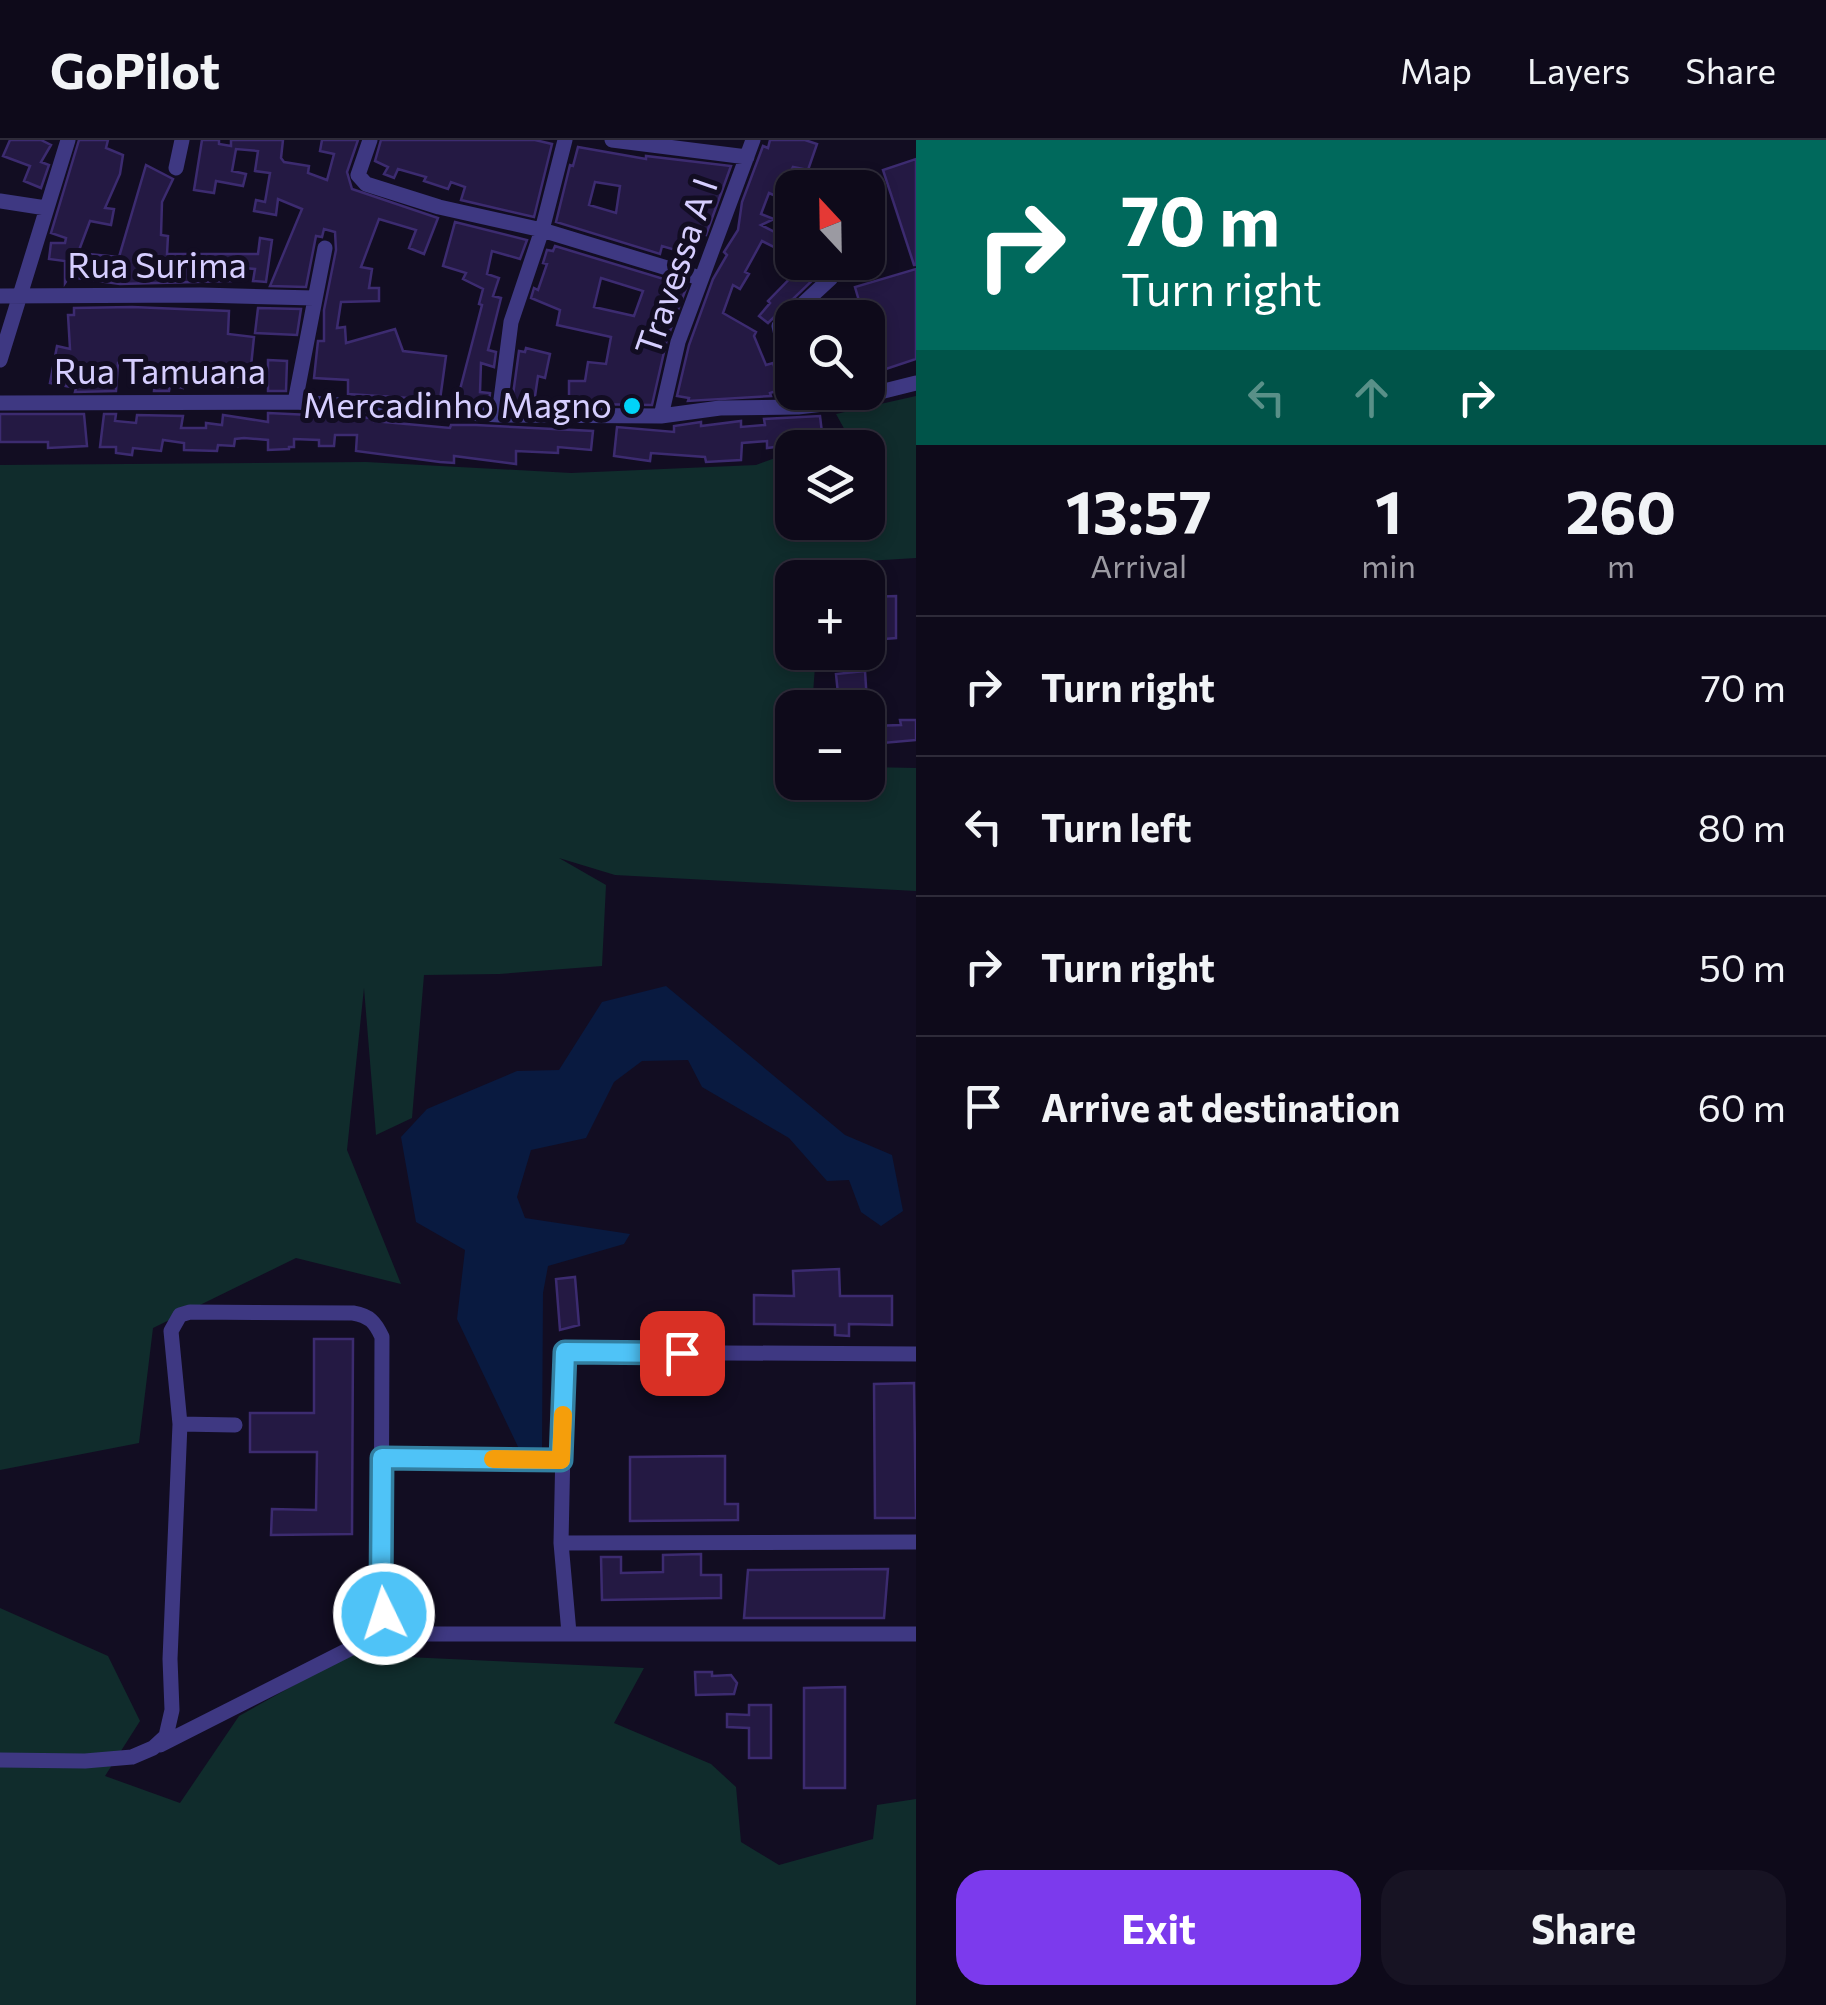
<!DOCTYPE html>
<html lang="en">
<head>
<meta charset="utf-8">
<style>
  body { margin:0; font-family:Commissioner,sans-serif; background:#171323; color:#f1f3f6; height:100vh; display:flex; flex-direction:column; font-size:38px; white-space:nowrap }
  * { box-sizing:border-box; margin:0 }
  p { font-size:32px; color:#9b9aa2 }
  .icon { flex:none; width:55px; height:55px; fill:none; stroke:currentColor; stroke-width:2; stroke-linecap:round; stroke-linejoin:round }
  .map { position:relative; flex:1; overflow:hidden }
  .details { display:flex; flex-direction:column; background:#0e0a1a; width:910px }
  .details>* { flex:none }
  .banner { background:#00695c; color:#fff; overflow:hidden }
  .needle { width:65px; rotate:338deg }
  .controls { position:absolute; left:775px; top:30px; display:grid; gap:20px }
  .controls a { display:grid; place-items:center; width:110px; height:110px; border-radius:20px; background:#0e0a1a; box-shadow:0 5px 15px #0003,0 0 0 2px #2e2b39; font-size:50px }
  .pin { position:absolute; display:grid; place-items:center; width:85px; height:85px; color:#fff; margin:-42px; border-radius:20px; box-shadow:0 5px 15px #0006 }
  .me { position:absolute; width:110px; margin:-55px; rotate:356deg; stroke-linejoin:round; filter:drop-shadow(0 0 8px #0008) }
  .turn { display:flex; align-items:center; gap:35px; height:210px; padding:0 40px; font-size:45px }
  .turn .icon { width:130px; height:130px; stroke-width:2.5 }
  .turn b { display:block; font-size:70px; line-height:85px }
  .lanes { display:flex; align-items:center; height:95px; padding:0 40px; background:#0003; justify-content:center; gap:50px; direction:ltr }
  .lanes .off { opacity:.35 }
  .eta { display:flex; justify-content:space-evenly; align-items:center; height:170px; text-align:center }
  .eta b { font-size:60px; font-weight:700; line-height:70px }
  .button { display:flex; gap:20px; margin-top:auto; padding:20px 40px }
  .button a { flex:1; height:115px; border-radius:30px; background:#7c3aed; color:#fff; font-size:40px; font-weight:700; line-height:115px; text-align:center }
  .button a+a { background:#171323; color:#f1f3f6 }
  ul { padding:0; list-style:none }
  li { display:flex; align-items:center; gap:30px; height:140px; padding:0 40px; border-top:2px solid #2e2b39 }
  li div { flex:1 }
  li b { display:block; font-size:38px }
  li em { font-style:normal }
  header { display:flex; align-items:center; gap:60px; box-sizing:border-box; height:140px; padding:0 50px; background:#0e0a1a; border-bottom:2px solid #2e2b39 }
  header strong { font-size:48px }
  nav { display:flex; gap:55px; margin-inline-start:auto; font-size:35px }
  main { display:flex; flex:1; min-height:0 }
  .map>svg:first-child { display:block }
  .green { fill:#102c2c }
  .water { fill:#091a40 }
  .building { fill:#241943; stroke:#3c2b70; stroke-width:2.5; fill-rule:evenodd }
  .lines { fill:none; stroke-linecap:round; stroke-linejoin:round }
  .street { stroke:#3e3882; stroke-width:15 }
  .route-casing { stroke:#337fa1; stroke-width:25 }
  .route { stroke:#4fc3f7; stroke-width:18 }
  .slow { stroke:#f59e0b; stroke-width:18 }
  .poi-dot { fill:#00d4f9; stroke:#120d22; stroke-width:4 }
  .labels { text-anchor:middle; stroke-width:10; stroke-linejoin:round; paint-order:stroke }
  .street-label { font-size:35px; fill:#d6ceff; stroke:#120d22 }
  .poi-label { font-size:35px; fill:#d6ceff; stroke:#120d22; text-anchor:end }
</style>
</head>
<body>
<header>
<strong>GoPilot</strong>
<nav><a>Map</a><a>Layers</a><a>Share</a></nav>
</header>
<main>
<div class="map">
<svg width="916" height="1865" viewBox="0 0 916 1865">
  <rect width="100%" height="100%" fill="#120d22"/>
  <path class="green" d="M 916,256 L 916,418 L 834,423 L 823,437 L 792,438 L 792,512 L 816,513 L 812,567 L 792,568 L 792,642 L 868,642 L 868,627 L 916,628 L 916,751 L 615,735 L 559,718 L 606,745 L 602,826 L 499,834 L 424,835 L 412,978 L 376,995 L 364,848 L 347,1010 L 401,1144 L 296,1118 L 153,1188 L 139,1303 L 0,1330 L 0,325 L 366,322 L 571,333 L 756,325 L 792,312 L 792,382 L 868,382 L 868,308 L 806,307 L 846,292 L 836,274 Z
    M 0,1468 L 108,1516 L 140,1581 L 105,1636 L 180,1663 L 239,1576 L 366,1505 L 385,1516 L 644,1528 L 614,1583 L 711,1624 L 736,1647 L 741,1702 L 779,1725 L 873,1699 L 877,1665 L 916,1659 L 916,1865 L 0,1865 Z"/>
  <path class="water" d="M 666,846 L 845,995 L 892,1015 L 903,1071 L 881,1086 L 861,1072 L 849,1040 L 827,1041 L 789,998 L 702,947 L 688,920 L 642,921 L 614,942 L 586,998 L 531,1010 L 517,1057 L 525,1078 L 630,1094 L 624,1104 L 548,1126 L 543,1153 L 542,1308 L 520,1311 L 457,1179 L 465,1110 L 416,1082 L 401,997 L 427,969 L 517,931 L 559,930 L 602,862 Z"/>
  <path class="building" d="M 10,0 L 41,0 L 51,5 L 41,22 L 49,25 L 41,48 L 24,41 L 30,26 L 3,16 Z
    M 79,0 L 108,0 L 106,8 L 123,15 L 120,34 L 105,68 L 114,69 L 111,85 L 90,81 L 78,113 L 119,117 L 146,25 L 173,39 L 162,62 L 161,95 L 168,96 L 167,114 L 258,114 L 260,98 L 272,100 L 266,142 L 253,141 L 255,129 L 231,127 L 231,141 L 120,144 L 69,137 L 65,143 L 65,121 L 49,119 L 51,103 L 65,103 L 66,98 L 51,93 Z
    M 202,0 L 219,0 L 219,4 L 231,6 L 231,0 L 283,0 L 281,18 L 284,22 L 309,26 L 308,33 L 327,40 L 334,14 L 320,11 L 322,0 L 358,0 L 347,32 L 352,49 L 438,78 L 424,114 L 409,108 L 416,90 L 379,79 L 361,127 L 372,129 L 369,148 L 379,148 L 379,161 L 341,162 L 337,188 L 345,187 L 346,203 L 395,189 L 403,211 L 446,216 L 440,260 L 348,254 L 348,240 L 314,238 L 318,201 L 324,201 L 324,170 L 336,110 L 335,92 L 324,89 L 322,97 L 316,96 L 306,147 L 270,146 L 302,69 L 278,59 L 276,75 L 254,71 L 256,60 L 265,62 L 270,33 L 255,31 L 258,11 L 236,9 L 232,31 L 246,34 L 243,46 L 216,41 L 214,53 L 194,50 Z
    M 381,0 L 535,0 L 552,4 L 534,77 L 461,60 L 465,47 L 451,42 L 448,49 L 424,41 L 426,37 L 398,29 L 394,38 L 384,34 L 388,27 L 375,21 Z
    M 770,0 L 805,0 L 817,4 L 808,30 L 793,27 L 778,57 L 769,53 L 761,74 L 774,79 L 761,85 L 792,101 L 786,113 L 762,101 L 745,132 L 749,134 L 740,149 L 733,145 L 723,173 L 756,192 L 754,196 L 766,225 L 773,223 L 782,249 L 770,253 L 771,256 L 688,261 L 689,258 L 677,256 L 689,205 L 713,139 L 727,115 L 724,112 L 738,90 L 742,62 L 763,6 L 768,8 Z
    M 578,7 L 646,19 L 646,16 L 731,26 L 706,95 L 695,92 L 689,114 L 662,106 L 660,114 L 556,82 L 570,25 L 573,26 ZM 595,42 L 620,46 L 616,73 L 589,65 Z
    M 916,19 L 916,125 L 914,125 L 883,30 Z
    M 455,82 L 527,100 L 520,119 L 492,111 L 487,134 L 499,138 L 493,156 L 501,158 L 488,210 L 496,212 L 494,227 L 481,223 L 480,252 L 490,253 L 489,263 L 457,261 L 482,165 L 479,164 L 483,149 L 463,139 L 466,133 L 443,126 Z
    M 555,106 L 687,146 L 667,199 L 652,265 L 584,264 L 584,259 L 569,260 L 569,241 L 585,241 L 588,222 L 606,224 L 611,197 L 557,185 L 560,170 L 531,158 L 534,148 L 538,150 L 547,124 L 543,123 L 547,110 L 553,111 ZM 601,138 L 643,151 L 634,176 L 594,167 Z
    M 818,122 L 829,122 L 834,127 L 823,130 L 768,183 L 759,176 L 770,163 L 768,161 L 805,123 L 811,129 Z
    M 916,129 L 916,219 L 868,235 L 868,178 L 864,178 L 855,147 Z
    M 132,167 L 229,171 L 228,194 L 254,197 L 249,246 L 206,246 L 206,240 L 185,238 L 183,248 L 170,245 L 169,251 L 154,251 L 155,240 L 143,238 L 144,226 L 118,223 L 116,251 L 75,252 L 76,248 L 50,243 L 57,206 L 70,209 L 68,175 L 74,175 L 74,168 Z
    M 258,168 L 301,169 L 297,195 L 255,193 Z
    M 526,208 L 550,214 L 545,238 L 538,236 L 534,263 L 512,262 L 519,211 L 525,212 Z
    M 268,220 L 287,221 L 286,251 L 268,251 Z
    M 268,273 L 374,278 L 374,281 L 450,288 L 451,285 L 476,285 L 593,291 L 591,310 L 558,307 L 558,313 L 516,311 L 516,324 L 454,316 L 454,323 L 440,322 L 356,311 L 357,295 L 335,295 L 334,306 L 319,306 L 319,300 L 294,299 L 294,307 L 289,307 L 289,309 L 268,310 L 268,300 L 244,298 L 235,299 L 234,306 L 218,305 L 217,311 L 184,310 L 184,303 L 163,300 L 161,311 L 133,308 L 132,315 L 116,313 L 116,307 L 100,307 L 104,274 L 116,274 L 115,281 L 136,283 L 137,275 L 183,276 L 181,288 L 206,288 L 206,283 L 222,285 L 223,275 L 268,282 Z
    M 0,274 L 84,274 L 87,306 L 48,308 L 48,302 L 0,302 Z
    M 820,276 L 823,301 L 767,308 L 767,301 L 742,303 L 741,320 L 706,322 L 705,317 L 651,313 L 650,321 L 614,316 L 617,287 L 674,292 L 674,286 L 701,282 L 701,286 L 741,281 L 741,287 L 765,285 L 764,279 Z
    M 896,456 L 896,498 L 872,500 L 868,457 Z
    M 865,531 L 867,562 L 863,562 L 863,568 L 839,564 L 836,534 Z
    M 900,580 L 916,580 L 916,600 L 872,604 L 872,586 L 901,585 Z
    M 839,1129 L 840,1156 L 892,1156 L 892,1185 L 849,1184 L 849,1196 L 835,1195 L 835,1185 L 754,1184 L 754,1155 L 794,1156 L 793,1131 Z
    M 575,1137 L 579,1185 L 560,1190 L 556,1139 Z
    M 314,1199 L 353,1199 L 352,1394 L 271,1395 L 272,1369 L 316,1370 L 317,1312 L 250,1312 L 250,1273 L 314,1273 Z
    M 914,1243 L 916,1378 L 875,1378 L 874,1244 Z
    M 725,1316 L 725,1364 L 738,1364 L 738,1380 L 630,1381 L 630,1317 Z
    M 701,1414 L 701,1435 L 721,1435 L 721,1458 L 602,1460 L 601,1417 L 621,1417 L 621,1433 L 663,1432 L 663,1415 Z
    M 888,1429 L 884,1478 L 744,1478 L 748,1430 Z
    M 695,1532 L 712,1532 L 712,1536 L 731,1535 L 737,1543 L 734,1554 L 696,1555 Z
    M 845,1547 L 845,1648 L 804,1648 L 804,1548 Z
    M 749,1565 L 771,1565 L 771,1618 L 749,1618 L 749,1588 L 727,1587 L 727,1574 L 749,1575 Z"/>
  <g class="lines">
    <path class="street" d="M 370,0 L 358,35 L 366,44 L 439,67 L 542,90 L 700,138
      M 612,0 L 747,17
      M 176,28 L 182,0
      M 0,61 L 46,68
      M 0,156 L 201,155 L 314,158
      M 0,220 L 68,0
      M 792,245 L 779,186 L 831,138
      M 295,262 L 325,108
      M 0,263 L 295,262 L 499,275 L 661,276 L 720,268 L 798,267 L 840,262 L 916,243
      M 499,275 L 511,182 L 542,90 L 565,0
      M 661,276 L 678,202 L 753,0
      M 180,1284 L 235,1285
      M 381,1318 L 561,1320
      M 561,1403 L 916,1402
      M 569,1493 L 561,1403 L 565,1212 L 916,1214
      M 160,1605 L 393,1487
      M 0,1620 L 85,1621 L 132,1617 L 153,1608 L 166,1596 L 172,1570 L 170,1519 L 180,1284 L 171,1191 L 180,1175 L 190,1172 L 353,1173 C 370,1176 375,1182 382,1197 L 381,1454 C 385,1474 388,1484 407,1494 L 916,1494"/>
  </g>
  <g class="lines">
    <defs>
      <path id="route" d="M 384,1474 L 381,1454 L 382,1318 L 561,1320 L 565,1212 L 682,1213"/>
    </defs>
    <use href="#route" class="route-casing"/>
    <use href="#route" class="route"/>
    <path class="slow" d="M 493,1319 L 561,1320 L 563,1275"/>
  </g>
  <circle class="poi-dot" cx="632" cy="266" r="10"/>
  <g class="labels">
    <g class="street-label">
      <text x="157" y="138">Rua Surima</text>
      <text transform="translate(677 127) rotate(-71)" y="12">Travessa A I</text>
      <text x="160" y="244">Rua Tamuana</text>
    </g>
    <g class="poi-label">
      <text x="612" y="278">Mercadinho Magno</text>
    </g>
  </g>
</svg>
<div class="controls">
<a><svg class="needle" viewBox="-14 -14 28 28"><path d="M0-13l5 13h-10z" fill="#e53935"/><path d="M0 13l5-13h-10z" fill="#9b9aa2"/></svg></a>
<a><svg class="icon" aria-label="search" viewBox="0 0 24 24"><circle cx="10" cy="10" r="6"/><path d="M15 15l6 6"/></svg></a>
<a><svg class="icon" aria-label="layers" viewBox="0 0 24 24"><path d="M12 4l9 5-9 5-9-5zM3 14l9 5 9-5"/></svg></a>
<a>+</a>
<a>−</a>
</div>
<div class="pin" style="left:682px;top:1213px;background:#d93025"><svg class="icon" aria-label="arrive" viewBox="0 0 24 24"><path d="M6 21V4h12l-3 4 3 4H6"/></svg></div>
<svg class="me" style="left:384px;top:1474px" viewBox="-20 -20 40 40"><circle r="17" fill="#4fc3f7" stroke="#fff" stroke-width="3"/><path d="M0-11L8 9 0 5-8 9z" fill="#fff"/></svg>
</div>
<section class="details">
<div class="banner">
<div class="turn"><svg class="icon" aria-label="right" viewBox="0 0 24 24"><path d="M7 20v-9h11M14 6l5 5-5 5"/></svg><div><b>70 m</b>Turn right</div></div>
<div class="lanes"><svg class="icon off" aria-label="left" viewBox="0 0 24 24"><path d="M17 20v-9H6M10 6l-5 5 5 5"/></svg><svg class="icon off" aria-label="ahead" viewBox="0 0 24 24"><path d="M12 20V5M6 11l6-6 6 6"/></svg><svg class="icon" aria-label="right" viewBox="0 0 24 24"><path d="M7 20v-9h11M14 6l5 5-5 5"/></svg></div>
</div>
<div class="eta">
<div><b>13:57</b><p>Arrival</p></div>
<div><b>1</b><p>min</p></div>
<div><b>260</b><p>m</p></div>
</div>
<ul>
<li><svg class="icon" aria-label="right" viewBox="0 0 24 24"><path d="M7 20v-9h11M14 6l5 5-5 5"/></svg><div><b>Turn right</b></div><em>70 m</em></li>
<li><svg class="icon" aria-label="left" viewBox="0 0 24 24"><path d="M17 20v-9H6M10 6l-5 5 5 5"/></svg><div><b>Turn left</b></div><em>80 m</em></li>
<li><svg class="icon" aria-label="right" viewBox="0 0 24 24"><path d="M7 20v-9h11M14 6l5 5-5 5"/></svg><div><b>Turn right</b></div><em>50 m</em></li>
<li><svg class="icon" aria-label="arrive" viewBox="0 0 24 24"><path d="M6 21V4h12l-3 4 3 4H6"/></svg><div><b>Arrive at destination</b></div><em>60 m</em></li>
</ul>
<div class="button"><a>Exit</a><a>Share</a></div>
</section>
</main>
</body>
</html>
